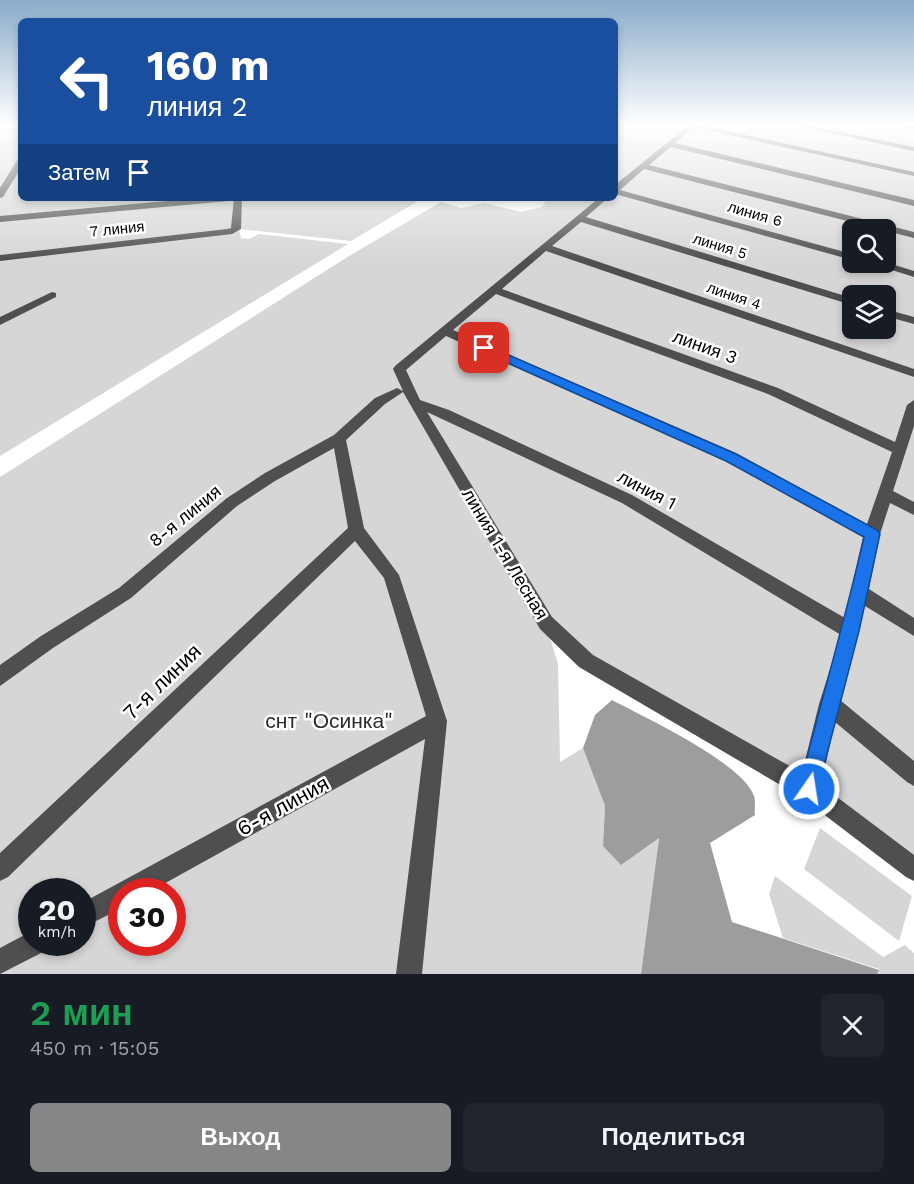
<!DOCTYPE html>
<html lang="ru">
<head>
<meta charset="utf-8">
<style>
  body { margin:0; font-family:"Work Sans",sans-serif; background:#20242c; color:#f1f3f6; height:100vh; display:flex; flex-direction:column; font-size:22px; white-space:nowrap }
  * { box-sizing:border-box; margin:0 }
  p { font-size:20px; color:#9ea1a6 }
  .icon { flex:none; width:33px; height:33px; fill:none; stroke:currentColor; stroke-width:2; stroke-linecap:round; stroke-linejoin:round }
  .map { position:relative; height:974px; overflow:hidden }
  .drawer { display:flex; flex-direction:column; background:#171b24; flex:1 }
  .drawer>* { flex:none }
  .banner { position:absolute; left:18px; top:18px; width:600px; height:183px; border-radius:9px; box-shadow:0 3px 9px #0003; background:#1a4fa0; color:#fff; overflow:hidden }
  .tools { position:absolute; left:842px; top:219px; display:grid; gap:12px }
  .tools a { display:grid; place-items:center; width:54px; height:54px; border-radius:9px; background:#171b24; box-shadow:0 3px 9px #0003; font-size:30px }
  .speed { position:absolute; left:18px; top:878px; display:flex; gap:12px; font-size:30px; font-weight:700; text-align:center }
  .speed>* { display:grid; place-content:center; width:78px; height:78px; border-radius:50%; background:#171b24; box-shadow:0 3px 9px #0003; line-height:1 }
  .speed small { font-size:15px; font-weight:400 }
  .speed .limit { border:9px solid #d22; background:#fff; color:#111 }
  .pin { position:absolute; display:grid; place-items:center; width:51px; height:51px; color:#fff; margin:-26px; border-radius:12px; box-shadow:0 3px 9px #0006 }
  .me { position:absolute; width:66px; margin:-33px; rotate:13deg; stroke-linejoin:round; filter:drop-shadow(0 0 4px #0008) }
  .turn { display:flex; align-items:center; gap:21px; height:126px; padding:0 30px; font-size:27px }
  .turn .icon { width:78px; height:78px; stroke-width:2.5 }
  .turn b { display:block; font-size:42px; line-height:51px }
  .then { display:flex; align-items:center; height:57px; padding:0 30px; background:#0003; gap:12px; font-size:22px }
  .round { display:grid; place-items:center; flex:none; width:63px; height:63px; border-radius:9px; background:#20242c }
  .summary { display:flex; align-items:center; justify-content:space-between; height:102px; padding:0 30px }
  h1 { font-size:36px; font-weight:600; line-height:45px; color:#1e9e55 }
  .action { display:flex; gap:12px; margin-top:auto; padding:12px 30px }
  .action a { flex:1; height:69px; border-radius:9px; background:#858687; color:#fff; font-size:24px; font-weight:600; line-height:69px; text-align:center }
  .action a+a { background:#20242c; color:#f1f3f6 }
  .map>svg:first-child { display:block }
  .green { fill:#d6d6d6; fill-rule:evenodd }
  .water { fill:#9d9d9d }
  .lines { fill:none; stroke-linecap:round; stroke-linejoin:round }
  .minor { fill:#4f4f4f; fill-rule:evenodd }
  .route { fill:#1a73e8; stroke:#114b97; stroke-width:1.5 }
  .labels { text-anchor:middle; stroke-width:5; stroke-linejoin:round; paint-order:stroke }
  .far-street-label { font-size:15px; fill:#000; stroke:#fff }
  .street-label { font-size:18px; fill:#000; stroke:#fff }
  .near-street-label { font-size:21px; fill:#000; stroke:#fff }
  .near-park-label { font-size:21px; fill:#2d2d2d; stroke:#fff }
</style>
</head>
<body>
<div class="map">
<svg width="914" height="974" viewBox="0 0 914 974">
  <rect width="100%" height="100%" fill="#fff"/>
  <path class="green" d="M 0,125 L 21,125 L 21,198 L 423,198 L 351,241 L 239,229 L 241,238 L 249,239 L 259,234 L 348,244 L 0,456 Z
    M 615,125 L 914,125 L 914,869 L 809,789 L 586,661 L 546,625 L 558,664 L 560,762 L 583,748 L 605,806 L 603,846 L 659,837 L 641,974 L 0,974 L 0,477 L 349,256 L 441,202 L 461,208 L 484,203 L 521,212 L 542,207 L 546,200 L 541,198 L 615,198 ZM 852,230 L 885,230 L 885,262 L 852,262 ZM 852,296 L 885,296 L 885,328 L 852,328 ZM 32,891 L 82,891 L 82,942 L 32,942 ZM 122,891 L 172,891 L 172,942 L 122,942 Z
    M 820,828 L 912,896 L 899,941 L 804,869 Z
    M 775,876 L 883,957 L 905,945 L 914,953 L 914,974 L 877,974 L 879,969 L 783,938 L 769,894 Z"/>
  <path class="water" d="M 612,700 C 644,717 743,763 754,796 C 756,802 754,810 755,815 L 710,843 L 732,922 L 879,970 L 877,974 L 641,974 L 659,838 L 621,865 L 603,846 L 605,806 L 583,748 L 595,715 Z"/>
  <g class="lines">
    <path class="minor" d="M 689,125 L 701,125 L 914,172 L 914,176 L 694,127 L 675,143 L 914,200 L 914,206 L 671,147 L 649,165 L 914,232 L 914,238 L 644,169 L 620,190 L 852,254 L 852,260 L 615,194 L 615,185 Z
      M 794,125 L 807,125 L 914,147 L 914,151 Z
      M 900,125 L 914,125 L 914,129 L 901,127 Z
      M 18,159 L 21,159 L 21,168 L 3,197 L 0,198 L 0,188 Z
      M 200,198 L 233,198 L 229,201 L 0,222 L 0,216 Z
      M 234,198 L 242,198 L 241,229 L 232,234 L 0,261 L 0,255 L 227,229 L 231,228 Z
      M 599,198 L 608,198 L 586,217 L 852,298 L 852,305 L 581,222 L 552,246 L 914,369 L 914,377 L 546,251 L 502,289 L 778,388 L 895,442 L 907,405 L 914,400 L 914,426 L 893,491 L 914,502 L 914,515 L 890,503 L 880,534 L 869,589 L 914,618 L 914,636 L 865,606 L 840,700 L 914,761 L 914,786 L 907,782 L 835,722 L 821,785 L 914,855 L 914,881 L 906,877 L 801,797 L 579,667 L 540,629 L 403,392 L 385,404 L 346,440 L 364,528 L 399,575 L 447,721 L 422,974 L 396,974 L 425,739 L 151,891 L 122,891 L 122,908 L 82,928 L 82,903 L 426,716 L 384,578 L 355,541 L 8,877 L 0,881 L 0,853 L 348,528 L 334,448 L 275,481 L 237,506 L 131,598 L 53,648 L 0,686 L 0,665 L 41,636 L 119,588 L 227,498 L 265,473 L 334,435 L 375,398 L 397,388 L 403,391 L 393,369 L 395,366 ZM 496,294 L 768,394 L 892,452 L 867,524 L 736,453 L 453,330 ZM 446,336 L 726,461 L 863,537 L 845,618 L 632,495 L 449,410 L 420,400 L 406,370 ZM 427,412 L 622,503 L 841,635 L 819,704 L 802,773 L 593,655 L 552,617 Z
      M 867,262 L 885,262 L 914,271 L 914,277 Z
      M 52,292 L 56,293 L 56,297 L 0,325 L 0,317 Z
      M 885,309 L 914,317 L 914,324 L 885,316 Z
      M 32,931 L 32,942 L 48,942 L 45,951 L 0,974 L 0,948 Z"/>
  </g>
  <linearGradient id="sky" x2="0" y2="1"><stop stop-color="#8aabca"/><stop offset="0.48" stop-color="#fff"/><stop offset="1" stop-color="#fff" stop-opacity="0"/></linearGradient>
  <rect width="914" height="261" fill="url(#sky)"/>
  <path class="route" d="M 481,346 L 488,346 L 736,454 L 877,530 L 880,534 L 859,631 L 816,796 L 809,798 L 802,796 L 799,789 C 820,704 845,621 864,537 L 726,461 L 481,351 Z"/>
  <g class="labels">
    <g class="far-street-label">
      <text transform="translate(755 214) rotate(16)" y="5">линия 6</text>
      <text transform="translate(117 229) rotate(-6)" y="5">7 линия</text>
      <text transform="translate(720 246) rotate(17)" y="5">линия 5</text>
      <text transform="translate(734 296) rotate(19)" y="5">линия 4</text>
    </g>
    <g class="street-label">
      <text transform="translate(705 347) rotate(20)" y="6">линия 3</text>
      <text transform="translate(647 490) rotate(28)" y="6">линия 1</text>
      <text transform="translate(185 516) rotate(-39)" y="6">8-я линия</text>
      <text transform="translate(505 554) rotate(59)" y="6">линия 1-я Лесная</text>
    </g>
    <g class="near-street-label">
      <text transform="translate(162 682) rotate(-44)" y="7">7-я линия</text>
      <text transform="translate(283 806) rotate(-29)" y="7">6-я линия</text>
    </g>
    <g class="near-park-label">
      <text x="329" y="728">снт "Осинка"</text>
    </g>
  </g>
</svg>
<div class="tools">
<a><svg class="icon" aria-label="search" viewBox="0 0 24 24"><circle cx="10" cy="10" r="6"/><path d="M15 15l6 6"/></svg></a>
<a><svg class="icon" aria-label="layers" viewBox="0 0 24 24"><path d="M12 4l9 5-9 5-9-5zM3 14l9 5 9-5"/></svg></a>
</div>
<div class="speed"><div>20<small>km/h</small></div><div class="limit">30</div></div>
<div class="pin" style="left:484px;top:348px;background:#d93025"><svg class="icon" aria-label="arrive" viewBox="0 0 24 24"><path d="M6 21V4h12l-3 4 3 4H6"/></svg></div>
<svg class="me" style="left:809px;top:789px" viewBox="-20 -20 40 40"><circle r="17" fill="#1a73e8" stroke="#fff" stroke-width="3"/><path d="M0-11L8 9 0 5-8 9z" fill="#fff"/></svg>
<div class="banner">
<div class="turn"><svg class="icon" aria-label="left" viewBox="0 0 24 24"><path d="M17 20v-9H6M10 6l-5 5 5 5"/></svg><div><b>160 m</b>линия 2</div></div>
<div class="then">Затем<svg class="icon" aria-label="arrive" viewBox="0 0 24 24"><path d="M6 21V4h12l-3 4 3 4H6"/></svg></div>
</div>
</div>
<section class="drawer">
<div class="summary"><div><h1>2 мин</h1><p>450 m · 15:05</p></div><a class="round"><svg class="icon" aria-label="close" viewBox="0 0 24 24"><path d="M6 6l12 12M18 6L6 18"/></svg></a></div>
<div class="action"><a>Выход</a><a>Поделиться</a></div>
</section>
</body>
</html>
